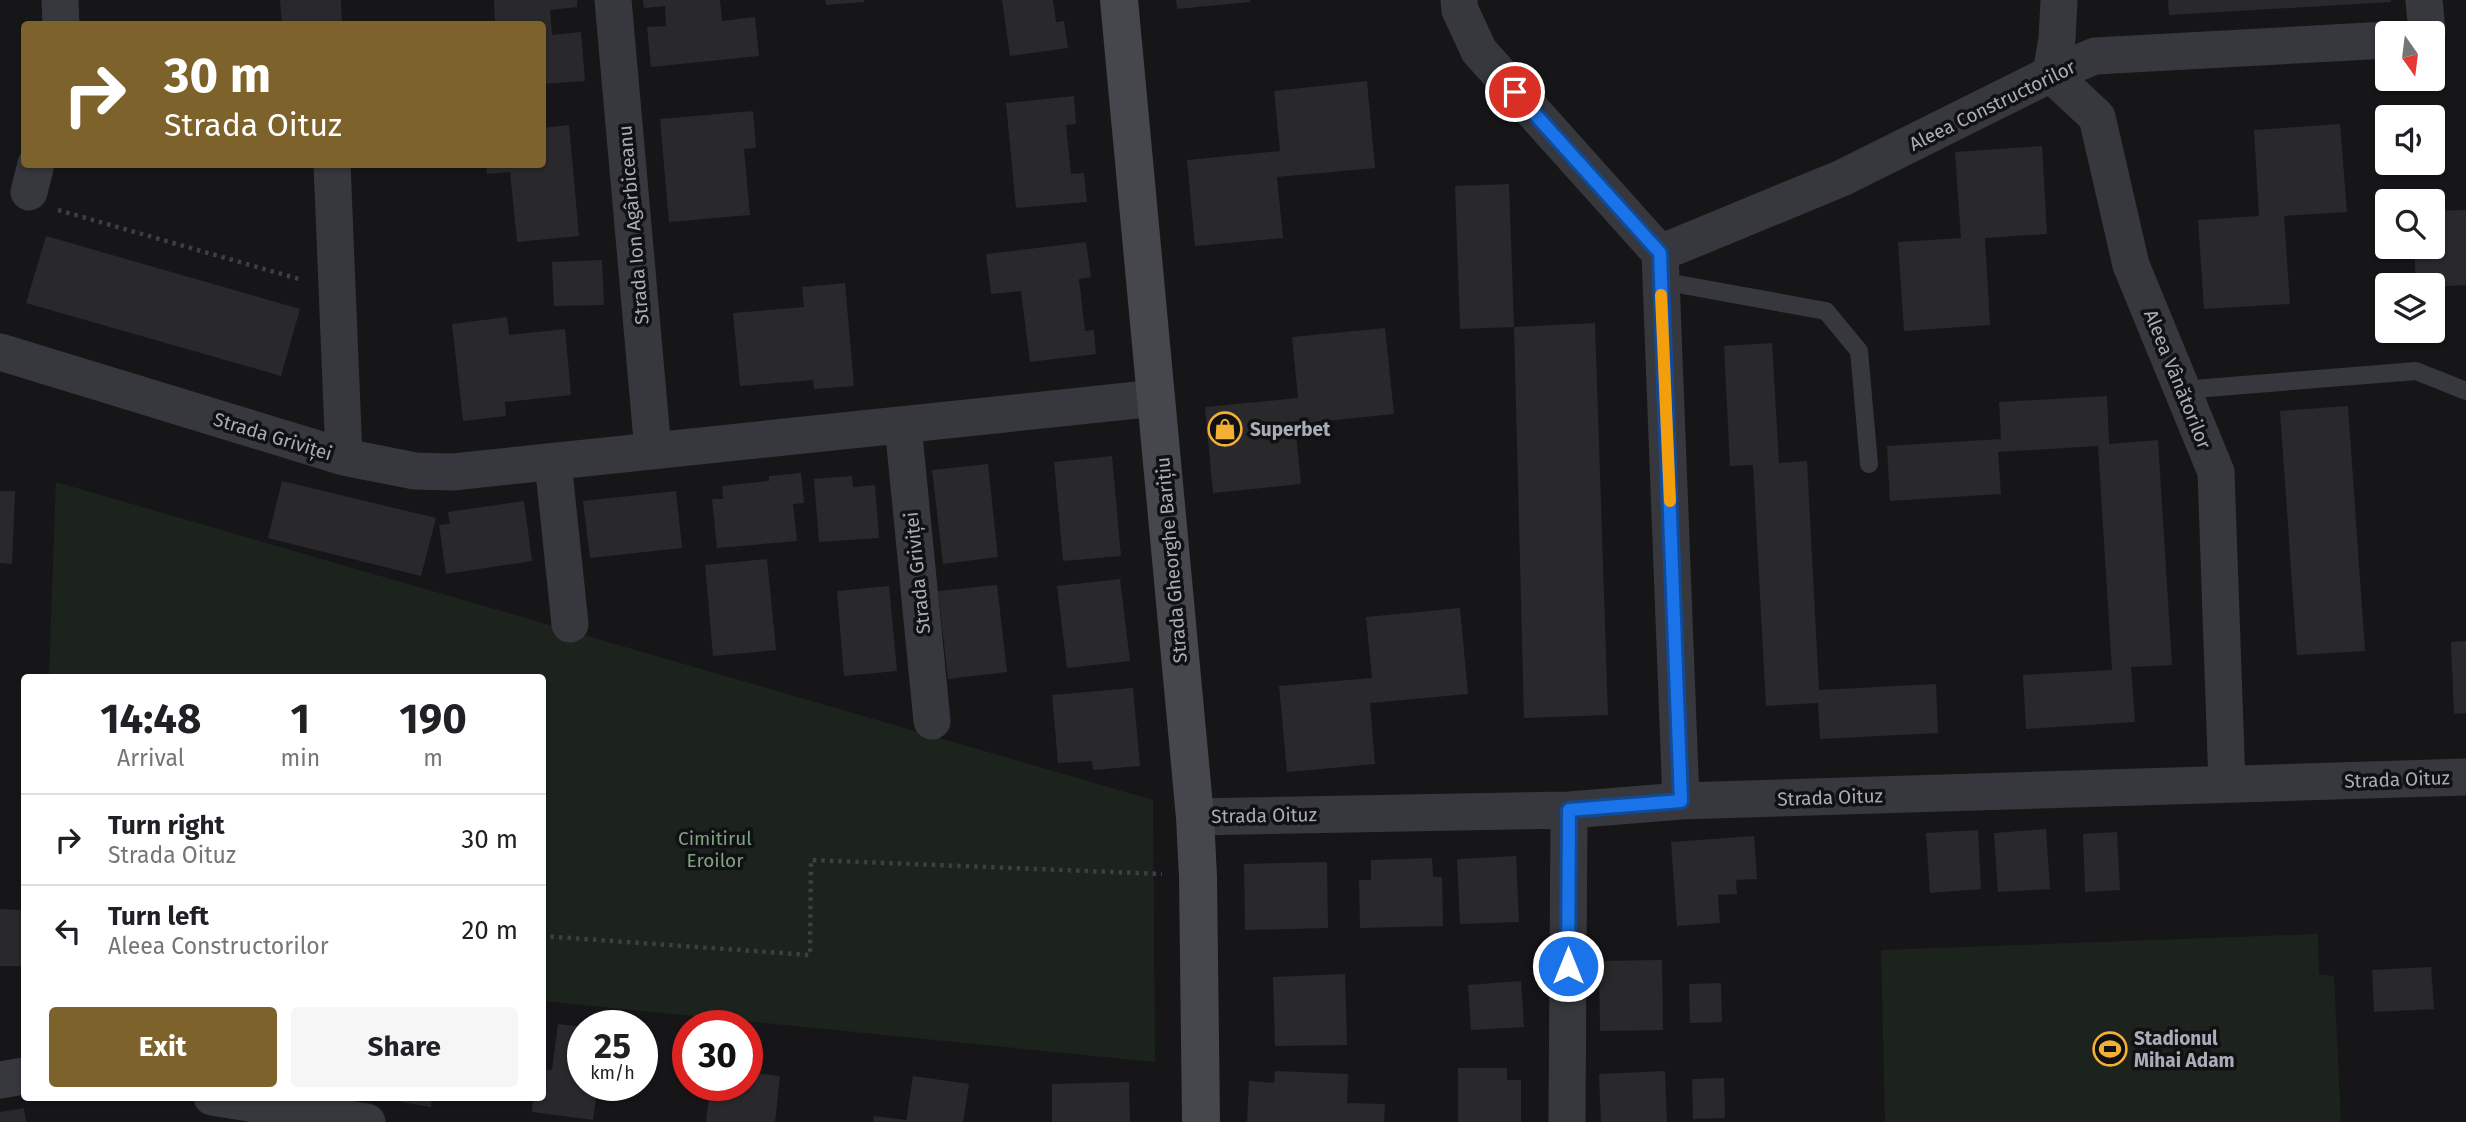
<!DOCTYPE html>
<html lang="en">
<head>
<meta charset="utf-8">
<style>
  body { margin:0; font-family:"Fira Sans",sans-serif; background:#f6f6f6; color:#202124; height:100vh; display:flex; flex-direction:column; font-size:26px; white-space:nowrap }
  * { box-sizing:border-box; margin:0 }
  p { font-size:23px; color:#757577 }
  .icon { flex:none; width:38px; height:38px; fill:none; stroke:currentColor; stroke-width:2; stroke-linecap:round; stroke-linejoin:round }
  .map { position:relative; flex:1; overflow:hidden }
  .sheet { position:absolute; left:21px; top:674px; width:525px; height:427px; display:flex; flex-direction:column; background:#fff; border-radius:7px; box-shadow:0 2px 5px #0004 }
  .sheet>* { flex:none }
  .banner { position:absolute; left:21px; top:21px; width:525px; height:147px; border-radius:7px; box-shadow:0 2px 5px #0004; background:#7e622b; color:#fff; overflow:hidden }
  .needle { width:46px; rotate:166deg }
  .controls { position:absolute; left:2375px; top:21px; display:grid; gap:14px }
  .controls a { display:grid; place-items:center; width:70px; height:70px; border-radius:7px; background:#fff; box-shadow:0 2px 5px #0004; font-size:35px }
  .speed { position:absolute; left:567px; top:1010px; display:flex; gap:14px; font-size:35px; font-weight:700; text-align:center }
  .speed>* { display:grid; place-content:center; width:91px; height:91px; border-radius:50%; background:#fff; box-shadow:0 2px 5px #0004; line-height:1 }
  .speed small { font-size:18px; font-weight:400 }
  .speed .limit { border:10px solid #d22; background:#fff; color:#111 }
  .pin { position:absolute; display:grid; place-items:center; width:60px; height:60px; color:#fff; margin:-30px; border:4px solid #fff; border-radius:50%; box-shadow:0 2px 7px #0007 }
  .me { position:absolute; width:77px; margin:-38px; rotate:0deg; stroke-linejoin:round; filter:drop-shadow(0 0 5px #0008) }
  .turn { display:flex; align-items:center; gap:24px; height:147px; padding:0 28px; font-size:32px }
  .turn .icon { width:91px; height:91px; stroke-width:2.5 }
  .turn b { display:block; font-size:49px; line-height:60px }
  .eta { display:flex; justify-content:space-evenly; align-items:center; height:119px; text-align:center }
  .eta b { font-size:42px; font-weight:700; line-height:49px }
  .action { display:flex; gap:14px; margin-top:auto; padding:14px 28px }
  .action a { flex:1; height:80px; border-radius:7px; background:#7e622b; color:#fff; font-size:28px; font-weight:700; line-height:80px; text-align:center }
  .action a+a { background:#f6f6f6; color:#202124 }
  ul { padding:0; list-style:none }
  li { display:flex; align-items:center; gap:21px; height:91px; padding:0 28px; border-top:2px solid #e0e0e0 }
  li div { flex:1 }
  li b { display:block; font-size:26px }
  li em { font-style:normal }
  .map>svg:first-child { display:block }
  .green { fill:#1c231d }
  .building { fill:#29292c }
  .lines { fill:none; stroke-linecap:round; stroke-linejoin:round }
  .path { stroke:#3d3f44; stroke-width:4.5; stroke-dasharray:3.5 5; stroke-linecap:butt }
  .lane { stroke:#37383d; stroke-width:18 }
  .street { stroke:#37383d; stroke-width:37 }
  .secondary { stroke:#45474d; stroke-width:38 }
  .route-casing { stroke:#114b97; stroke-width:18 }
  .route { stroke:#1a73e8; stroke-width:12 }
  .slow { stroke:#f59e0b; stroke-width:12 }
  .labels { text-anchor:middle; stroke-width:7; stroke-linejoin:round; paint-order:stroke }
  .street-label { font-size:19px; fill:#a8adb8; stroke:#111113 }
  .poi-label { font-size:19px; font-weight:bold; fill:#a8adb8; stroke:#111113; text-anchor:start }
  .park-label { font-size:19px; fill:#7fa381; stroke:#111113 }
</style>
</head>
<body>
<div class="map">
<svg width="2466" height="1122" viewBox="0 0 2466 1122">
  <rect width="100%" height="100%" fill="#161618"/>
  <path class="green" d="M 56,482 L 1153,800 L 1155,1062 L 543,1001 L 542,677 L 49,677 Z
    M 2318,934 L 2319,974 L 2334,976 L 2341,1122 L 1885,1122 L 1881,950 Z"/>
  <path class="building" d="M 280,0 L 341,0 L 342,24 L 282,24 Z
    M 494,0 L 577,0 L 577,7 L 550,10 L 552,35 L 581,32 L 585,81 L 542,84 L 542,24 L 495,24 Z
    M 643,0 L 720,0 L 722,21 L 755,17 L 759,56 L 651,67 L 647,27 L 666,26 L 665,6 L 644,8 Z
    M 825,0 L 864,0 L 864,2 L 826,5 Z
    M 1002,0 L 1053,0 L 1056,22 L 1064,21 L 1068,48 L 1010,56 Z
    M 1176,0 L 1250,0 L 1250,2 L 1177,9 Z
    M 2168,0 L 2391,0 L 2391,2 L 2169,15 Z
    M 1367,81 L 1375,168 L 1277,177 L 1283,238 L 1195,246 L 1187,160 L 1280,151 L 1274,91 Z
    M 1074,96 L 1076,124 L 1066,125 L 1071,174 L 1084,173 L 1087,202 L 1016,208 L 1006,103 Z
    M 753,111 L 756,148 L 744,149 L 750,215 L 669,222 L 660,119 Z
    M 2340,124 L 2347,212 L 2284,216 L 2290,304 L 2204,309 L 2198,220 L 2259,216 L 2254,130 Z
    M 569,125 L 579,236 L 517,242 L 510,172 L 487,174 L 486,164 L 542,164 L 542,128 Z
    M 2042,146 L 2047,234 L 1985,238 L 1990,325 L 1904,331 L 1898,242 L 1961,238 L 1955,152 Z
    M 1509,184 L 1514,327 L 1460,329 L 1455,186 Z
    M 2466,210 L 2466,285 L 2432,287 L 2432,285 L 2416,285 L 2414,247 L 2432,247 L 2432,211 Z
    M 46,236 L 300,309 L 281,376 L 26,303 Z
    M 1086,242 L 1091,277 L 1079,279 L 1085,331 L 1094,330 L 1096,354 L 1030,362 L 1021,291 L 991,294 L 986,254 Z
    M 602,260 L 604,305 L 554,306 L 552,262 Z
    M 845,283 L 854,386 L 814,389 L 813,380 L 740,386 L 733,313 L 804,307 L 802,287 Z
    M 507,317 L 509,335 L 565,329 L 571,395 L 505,402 L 506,416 L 463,421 L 452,324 Z
    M 1595,323 L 1608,715 L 1524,718 L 1514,327 Z
    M 1385,328 L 1394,414 L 1295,424 L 1301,484 L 1213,493 L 1205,407 L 1298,398 L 1292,337 Z
    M 1772,343 L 1779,463 L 1807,461 L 1819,690 L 1936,684 L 1938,733 L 1820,739 L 1818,703 L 1766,706 L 1753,465 L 1730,466 L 1724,346 Z
    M 2107,396 L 2109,444 L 2158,440 L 2172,665 L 2131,667 L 2135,722 L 2026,729 L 2023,675 L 2112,670 L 2098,446 L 1998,452 L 2001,494 L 1890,501 L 1887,446 L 2001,439 L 1999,402 Z
    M 2348,406 L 2365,651 L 2297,655 L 2280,411 Z
    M 1112,456 L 1121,556 L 1063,561 L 1054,462 Z
    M 988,464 L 998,557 L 943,564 L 932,470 Z
    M 801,473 L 804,503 L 793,504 L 797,541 L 717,548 L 712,499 L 723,499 L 722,486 L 769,481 L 769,476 Z
    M 852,476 L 853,487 L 875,485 L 879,538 L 819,542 L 814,479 Z
    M 282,481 L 436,518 L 421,576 L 268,538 Z
    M 0,491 L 15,491 L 12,564 L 0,563 Z
    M 676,491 L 682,548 L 590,558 L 583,501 Z
    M 524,501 L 532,561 L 446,574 L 439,525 L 450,524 L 448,512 Z
    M 767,559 L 776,650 L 713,656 L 705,565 Z
    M 1120,579 L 1130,661 L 1067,668 L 1057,586 Z
    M 997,585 L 1007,672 L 948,679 L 938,591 Z
    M 889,586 L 897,671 L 844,676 L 837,591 Z
    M 1460,608 L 1468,694 L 1370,703 L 1375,764 L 1287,772 L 1279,686 L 1372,678 L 1366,617 Z
    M 2466,641 L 2466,713 L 2454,714 L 2451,642 Z
    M 1133,688 L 1140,766 L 1093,770 L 1092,761 L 1058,763 L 1052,695 Z
    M 2046,829 L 2050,889 L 1998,892 L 1994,833 Z
    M 1978,830 L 1981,889 L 1930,893 L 1926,833 Z
    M 2117,832 L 2120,890 L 2085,892 L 2083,834 Z
    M 1754,836 L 1757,879 L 1736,880 L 1737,894 L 1718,895 L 1720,923 L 1677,926 L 1671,842 Z
    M 1516,856 L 1519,922 L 1460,924 L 1457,859 Z
    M 1432,858 L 1433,877 L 1442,877 L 1443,926 L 1360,928 L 1359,880 L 1371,880 L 1371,860 Z
    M 1327,862 L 1328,928 L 1245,930 L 1244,864 Z
    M 0,909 L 24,910 L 24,966 L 0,966 Z
    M 1662,960 L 1663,1030 L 1600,1031 L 1599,961 Z
    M 2431,967 L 2434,1009 L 2374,1012 L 2372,970 Z
    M 1345,974 L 1347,1045 L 1275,1046 L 1273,977 Z
    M 1521,981 L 1524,1027 L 1471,1030 L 1468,985 Z
    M 1721,983 L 1722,1022 L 1690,1023 L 1689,984 Z
    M 558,1024 L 583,1027 L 583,1085 L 598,1085 L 593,1120 L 532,1112 L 533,1097 L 542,1097 L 542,1069 L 552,1070 Z
    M 1458,1068 L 1507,1068 L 1507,1080 L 1521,1080 L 1521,1122 L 1458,1122 Z
    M 1275,1071 L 1348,1074 L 1347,1103 L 1385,1104 L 1384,1122 L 1247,1122 L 1249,1081 L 1274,1083 Z
    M 1665,1071 L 1667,1122 L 1601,1122 L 1599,1074 Z
    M 747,1072 L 780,1076 L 775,1122 L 706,1122 L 710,1087 L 733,1090 L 733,1085 L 747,1085 Z
    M 913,1076 L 969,1084 L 963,1122 L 906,1122 Z
    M 1724,1078 L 1725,1118 L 1693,1119 L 1692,1079 Z
    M 1129,1082 L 1130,1122 L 1052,1122 L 1052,1084 Z
    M 402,1097 L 432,1097 L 431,1107 L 401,1102 Z
    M 24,1108 L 26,1122 L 0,1122 L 0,1112 Z
    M 874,1116 L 906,1120 L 906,1122 L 873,1122 Z"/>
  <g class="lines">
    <path class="path" d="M 58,210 L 299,279
      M 542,936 L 810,955 L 811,860 L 1162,874"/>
    <path class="lane" d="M 1661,281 L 1826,311 L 1859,351 L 1869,464
      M 2182,390 L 2416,371 L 2466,391"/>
    <path class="street" d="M 60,0 L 61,24
      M 613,0 L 653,451
      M 1459,0 L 1460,10 L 1479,51 L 1660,253 L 1842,178 L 2051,74 L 2095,56 L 2387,40
      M 2424,0 L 2427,33
      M 2051,74 L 2097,117 L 2131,265 L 2216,472 L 2227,784
      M 2051,74 L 2057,39 L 2059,0
      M 332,164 L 344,457
      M 29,192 L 36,164
      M 1660,253 L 1681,801
      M 0,352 L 344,457 L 415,471 L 453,472 L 1156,398
      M 903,425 L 932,721
      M 553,462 L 570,624
      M 1195,817 L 1569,810 L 1681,801 L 2466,777
      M 0,1080 L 24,1076
      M 212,1097 L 367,1122
      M 1567,1122 L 1569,810"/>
    <path class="secondary" d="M 1119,0 L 1195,817 L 1198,877 L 1201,1122"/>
  </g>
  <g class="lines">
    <defs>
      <path id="route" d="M 1515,92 L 1660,253 L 1681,801 L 1569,810 L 1568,966"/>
    </defs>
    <use href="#route" class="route-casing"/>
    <use href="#route" class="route"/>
    <path class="slow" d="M 1661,295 L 1670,501"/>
  </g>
  <defs>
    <symbol id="shop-ring" viewBox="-11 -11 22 22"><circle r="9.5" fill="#111113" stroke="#f2b134" stroke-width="1.5"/><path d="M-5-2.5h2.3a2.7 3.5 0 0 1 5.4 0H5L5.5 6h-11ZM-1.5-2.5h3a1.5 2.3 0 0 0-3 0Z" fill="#f2b134"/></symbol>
    <symbol id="stadium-ring" viewBox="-11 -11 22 22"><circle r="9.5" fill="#111113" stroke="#f2b134" stroke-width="1.5"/><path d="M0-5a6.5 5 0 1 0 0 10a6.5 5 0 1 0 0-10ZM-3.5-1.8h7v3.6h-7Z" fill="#f2b134"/></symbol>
  </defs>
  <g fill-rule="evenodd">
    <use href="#shop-ring" x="1206" y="410" width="38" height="38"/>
    <use href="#stadium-ring" x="2091" y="1030" width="38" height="38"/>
  </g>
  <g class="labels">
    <g class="street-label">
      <text transform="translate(1992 105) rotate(-26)" y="7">Aleea Constructorilor</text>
      <text transform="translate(633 225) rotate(-95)" y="7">Strada Ion Agârbiceanu</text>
      <text transform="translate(2178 379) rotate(68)" y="7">Aleea Vânătorilor</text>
      <text transform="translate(273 436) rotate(17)" y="7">Strada Griviței</text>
      <text transform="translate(1171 560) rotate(-95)" y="7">Strada Gheorghe Barițiu</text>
      <text transform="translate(917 573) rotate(-96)" y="7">Strada Griviței</text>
      <text transform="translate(2397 779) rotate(-2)" y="7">Strada Oituz</text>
      <text transform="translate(1830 797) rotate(-2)" y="7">Strada Oituz</text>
      <text transform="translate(1264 815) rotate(-1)" y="7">Strada Oituz</text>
    </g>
    <g class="poi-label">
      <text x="1250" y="436">Superbet</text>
      <text x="2134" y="1045">Stadionul<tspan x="2134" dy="22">Mihai Adam</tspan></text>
    </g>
    <g class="park-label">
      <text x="715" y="845">Cimitirul<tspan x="715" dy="22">Eroilor</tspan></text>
    </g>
  </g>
</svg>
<div class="controls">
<a><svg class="needle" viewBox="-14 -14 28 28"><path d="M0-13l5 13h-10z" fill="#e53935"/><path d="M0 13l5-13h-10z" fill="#757577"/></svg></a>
<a><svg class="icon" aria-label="sound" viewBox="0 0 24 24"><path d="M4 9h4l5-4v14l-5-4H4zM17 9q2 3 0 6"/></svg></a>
<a><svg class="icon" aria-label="search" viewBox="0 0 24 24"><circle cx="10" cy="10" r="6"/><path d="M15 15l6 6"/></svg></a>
<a><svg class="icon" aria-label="layers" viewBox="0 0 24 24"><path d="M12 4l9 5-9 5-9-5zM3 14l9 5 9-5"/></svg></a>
</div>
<div class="speed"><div>25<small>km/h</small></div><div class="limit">30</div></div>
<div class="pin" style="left:1515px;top:92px;background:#d93025"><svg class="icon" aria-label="arrive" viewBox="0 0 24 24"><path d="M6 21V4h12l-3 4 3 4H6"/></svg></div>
<svg class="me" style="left:1568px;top:966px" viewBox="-20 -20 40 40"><circle r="17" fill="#1a73e8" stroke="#fff" stroke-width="3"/><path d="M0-11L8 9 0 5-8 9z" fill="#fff"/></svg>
<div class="banner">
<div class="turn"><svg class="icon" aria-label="right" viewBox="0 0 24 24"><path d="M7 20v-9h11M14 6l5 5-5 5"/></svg><div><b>30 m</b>Strada Oituz</div></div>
</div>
<section class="sheet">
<div class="eta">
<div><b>14:48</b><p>Arrival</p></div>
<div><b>1</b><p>min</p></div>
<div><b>190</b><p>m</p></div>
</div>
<ul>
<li><svg class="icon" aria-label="right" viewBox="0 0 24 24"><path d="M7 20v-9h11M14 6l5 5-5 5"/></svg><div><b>Turn right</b><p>Strada Oituz</p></div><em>30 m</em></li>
<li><svg class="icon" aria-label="left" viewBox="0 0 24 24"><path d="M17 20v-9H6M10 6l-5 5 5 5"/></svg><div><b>Turn left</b><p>Aleea Constructorilor</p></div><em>20 m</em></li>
</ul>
<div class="action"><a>Exit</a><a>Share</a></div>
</section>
</div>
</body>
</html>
